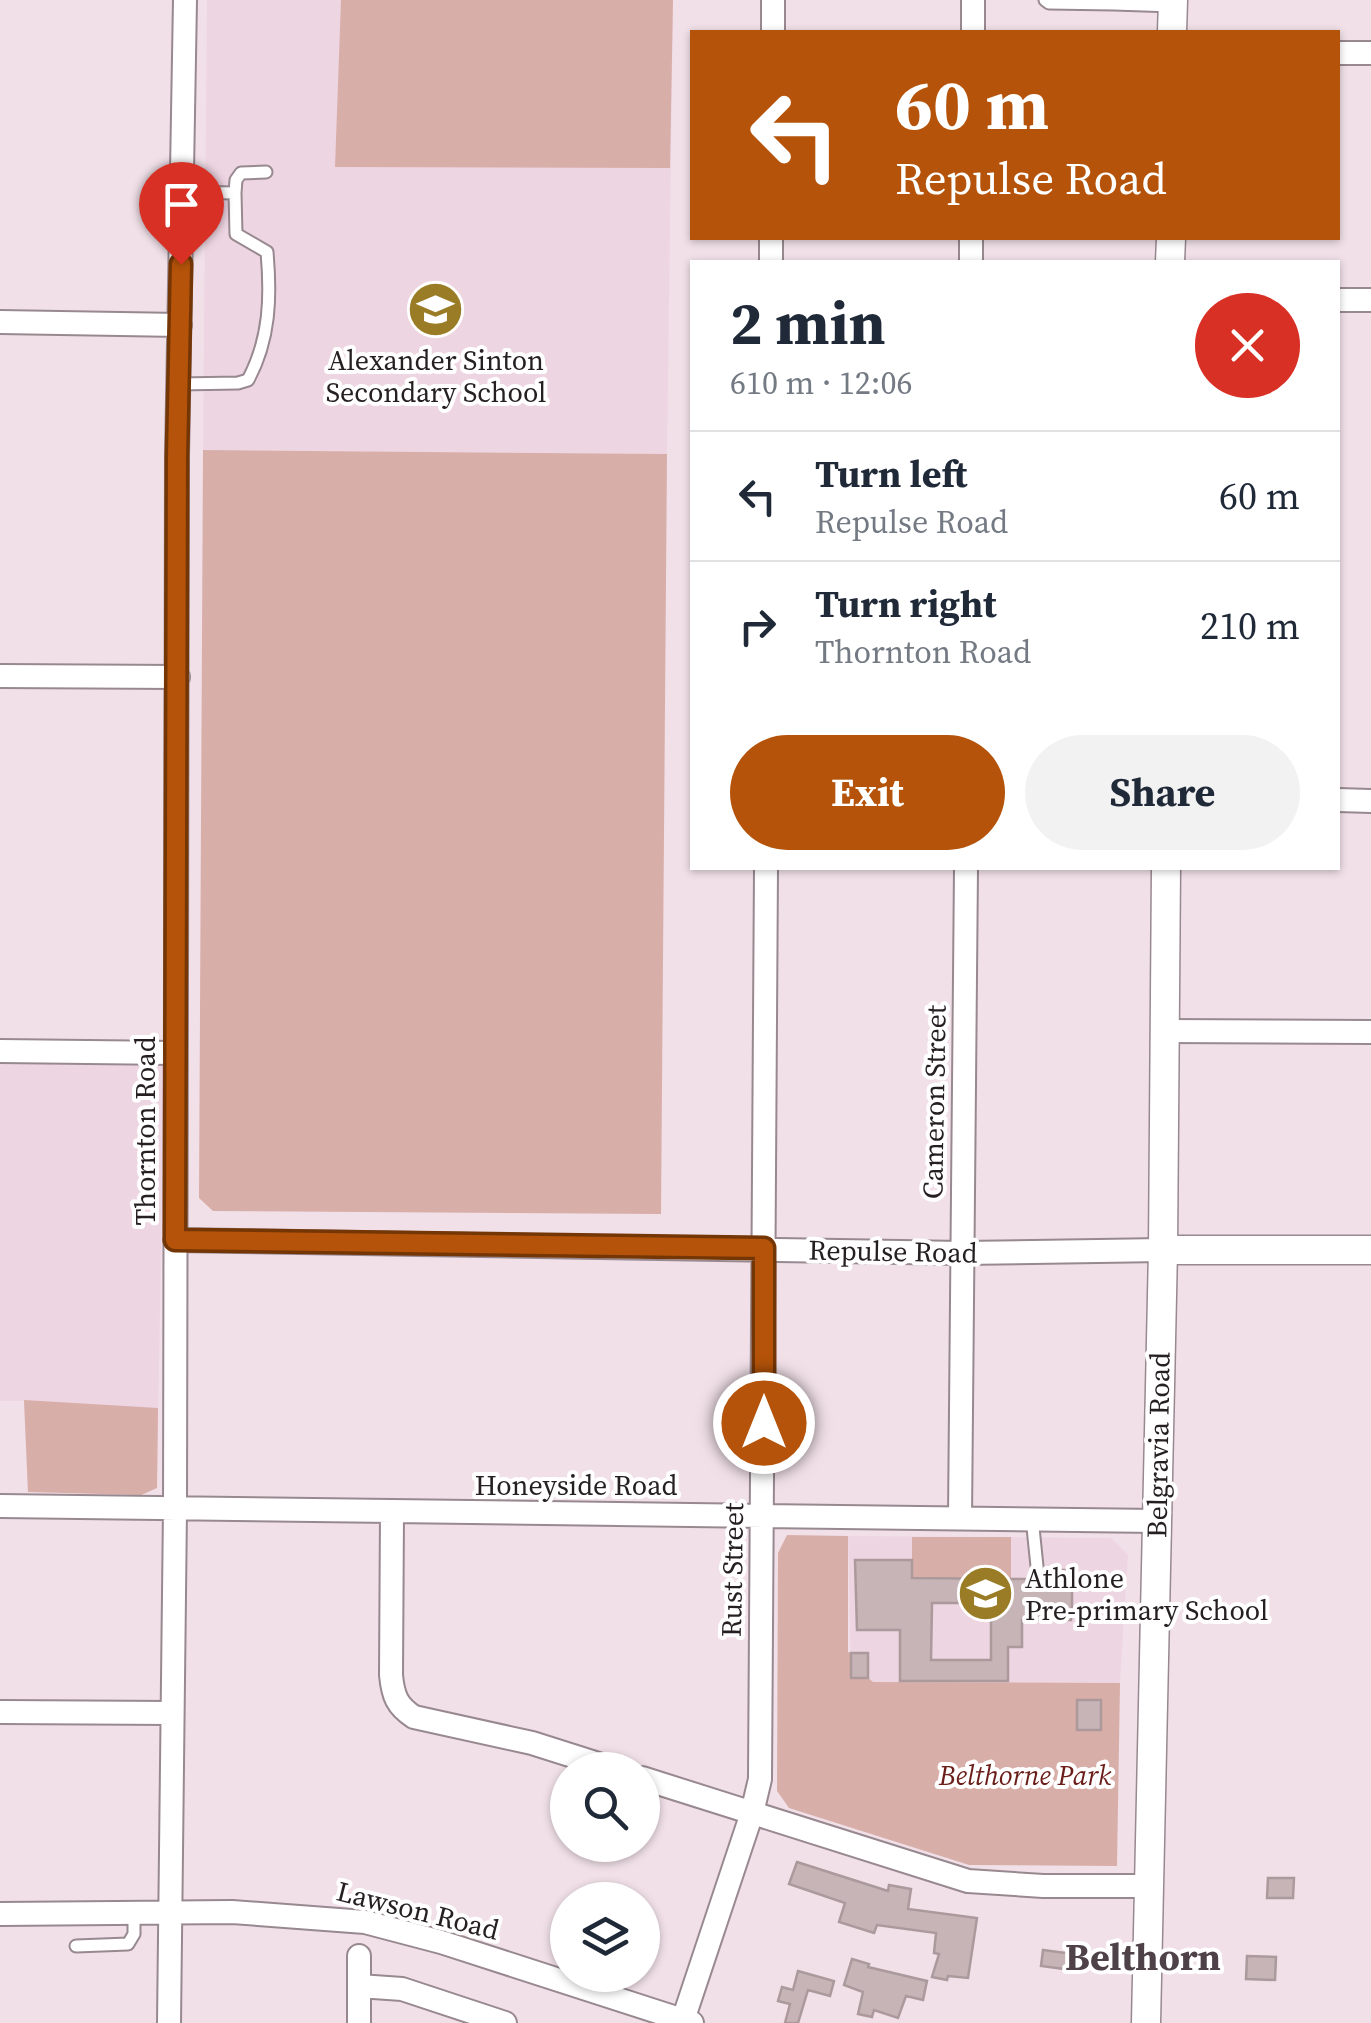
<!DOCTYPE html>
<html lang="en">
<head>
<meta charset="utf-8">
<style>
  body { margin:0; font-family:"Source Serif 4",serif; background:#f2f2f3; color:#1f2937; height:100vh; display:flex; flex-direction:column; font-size:38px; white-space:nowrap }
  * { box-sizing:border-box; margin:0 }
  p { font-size:32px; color:#747a83 }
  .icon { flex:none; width:55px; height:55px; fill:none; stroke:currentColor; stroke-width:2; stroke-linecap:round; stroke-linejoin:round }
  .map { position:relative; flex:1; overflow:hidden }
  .sheet { position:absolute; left:690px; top:260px; width:650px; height:610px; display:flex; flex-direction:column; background:#fff; border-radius:0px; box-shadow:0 2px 8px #0004 }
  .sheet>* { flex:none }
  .guide { position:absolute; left:690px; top:30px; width:650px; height:210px; border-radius:0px; box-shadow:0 2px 8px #0004; background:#b45309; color:#fff; overflow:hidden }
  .controls { position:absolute; left:550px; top:1752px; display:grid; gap:20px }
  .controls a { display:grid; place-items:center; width:110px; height:110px; border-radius:50%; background:#fff; box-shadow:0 2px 8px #0004; font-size:50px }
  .pin { position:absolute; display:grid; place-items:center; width:85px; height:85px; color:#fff; margin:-102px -42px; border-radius:50% 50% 50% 0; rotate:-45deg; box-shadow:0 0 10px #0007 }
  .pin .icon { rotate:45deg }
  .me { position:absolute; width:110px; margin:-55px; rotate:0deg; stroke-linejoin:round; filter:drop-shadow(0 0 8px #0008) }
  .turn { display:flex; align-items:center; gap:35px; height:210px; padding:0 40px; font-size:45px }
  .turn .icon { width:130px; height:130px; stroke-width:2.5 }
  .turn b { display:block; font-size:70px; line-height:85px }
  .round { display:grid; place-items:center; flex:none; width:105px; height:105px; border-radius:52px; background:#f2f2f3 }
  .headline { display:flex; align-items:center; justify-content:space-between; height:170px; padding:0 40px }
  h1 { font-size:60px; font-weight:700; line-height:75px }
  .cta { display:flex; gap:20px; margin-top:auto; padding:20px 40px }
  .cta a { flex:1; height:115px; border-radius:60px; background:#b45309; color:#fff; font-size:40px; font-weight:700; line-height:115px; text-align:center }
  .cta a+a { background:#f2f2f3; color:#1f2937 }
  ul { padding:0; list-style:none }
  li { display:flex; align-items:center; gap:30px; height:130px; padding:0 40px; border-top:2px solid #e0e1e3 }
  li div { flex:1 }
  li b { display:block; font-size:38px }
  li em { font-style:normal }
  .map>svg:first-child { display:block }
  .built { fill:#eed5e2 }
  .green { fill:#d8aea9 }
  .building { fill:#c7b4b7; stroke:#ab999c; stroke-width:2.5; fill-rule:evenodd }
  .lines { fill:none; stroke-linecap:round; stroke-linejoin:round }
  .service-casing { stroke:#988890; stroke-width:15 }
  .minor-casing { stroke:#988890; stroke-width:26 }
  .tertiary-casing { stroke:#988890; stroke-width:31 }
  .service { stroke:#fff; stroke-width:11 }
  .minor { stroke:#fff; stroke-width:22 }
  .tertiary { stroke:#fff; stroke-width:28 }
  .route-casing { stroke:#753606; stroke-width:25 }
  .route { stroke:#b45309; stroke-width:18 }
  .labels { text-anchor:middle; stroke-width:8; stroke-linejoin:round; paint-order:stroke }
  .poi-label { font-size:28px; fill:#251f22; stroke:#fff }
  .street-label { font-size:28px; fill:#251f22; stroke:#fff }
  .park-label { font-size:28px; font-style:italic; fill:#6a1d19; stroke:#fff }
  .district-label { font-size:38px; font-weight:bold; fill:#4f4148; stroke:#fff }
</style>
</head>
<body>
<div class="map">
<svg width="1371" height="2023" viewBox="0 0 1371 2023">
  <rect width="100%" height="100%" fill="#f1e0e8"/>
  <path class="built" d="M 207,0 L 673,0 L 667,454 L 203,450 Z
    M 0,1062 L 164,1063 L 157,1488 L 141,1495 L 28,1492 L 24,1401 L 0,1401 Z
    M 848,1536 L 1111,1538 L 1128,1555 L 1120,1683 L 873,1682 L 851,1678 Z"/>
  <path class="green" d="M 341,0 L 673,0 L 670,168 L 335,167 Z
    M 203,450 L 667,454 L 661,1214 L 213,1211 L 199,1198 Z
    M 24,1400 L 158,1408 L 157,1488 L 141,1495 L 28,1492 Z
    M 787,1535 L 848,1536 L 848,1652 L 851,1653 L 851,1678 L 868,1678 L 873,1682 L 1120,1683 L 1117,1866 L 969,1865 L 789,1808 L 777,1791 L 778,1553 Z
    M 912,1537 L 1011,1537 L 1011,1579 L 912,1578 Z"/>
  <path class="building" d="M 855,1560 L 912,1560 L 912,1578 L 1029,1579 L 1038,1585 L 1047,1579 L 1057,1579 L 1058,1570 L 1072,1570 L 1072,1613 L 1071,1620 L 1022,1620 L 1022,1647 L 1008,1647 L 1008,1681 L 900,1681 L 900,1630 L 857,1630 ZM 932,1603 L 991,1603 L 991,1660 L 931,1660 Z
    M 851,1653 L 868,1653 L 868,1678 L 851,1678 Z
    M 1077,1700 L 1101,1700 L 1101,1730 L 1077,1730 Z
    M 797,1862 L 888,1891 L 889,1885 L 911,1889 L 908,1909 L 977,1918 L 968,1978 L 948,1976 L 947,1980 L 932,1977 L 939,1954 L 934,1953 L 936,1933 L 877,1925 L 874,1933 L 839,1922 L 845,1903 L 789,1884 Z
    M 1268,1878 L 1294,1878 L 1293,1898 L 1267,1898 Z
    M 1043,1950 L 1074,1954 L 1072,1970 L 1041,1966 Z
    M 1247,1956 L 1276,1957 L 1275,1980 L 1246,1979 Z
    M 852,1959 L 869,1964 L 868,1967 L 927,1981 L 923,2000 L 906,1996 L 898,2018 L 874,2010 L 872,2017 L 858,2014 L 863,1992 L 844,1985 Z
    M 798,1971 L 834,1981 L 830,1996 L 808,1990 L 798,2023 L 785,2023 L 790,2004 L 778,2001 L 782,1987 L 793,1990 Z"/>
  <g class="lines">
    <defs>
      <path id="service" d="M 1045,0 L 1049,3 L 1114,4
        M 1114,0 L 1114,4 L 1173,6
        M 235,193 L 236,180 L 241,173 L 266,172
        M 179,384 L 238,383 L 248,380 C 270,339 271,297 267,252 L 236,234 L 235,193 L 182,192
        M 1032,1518 L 1038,1576
        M 76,1946 L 128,1944 L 134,1934 L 134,1915"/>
      <path id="minor" d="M 773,32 L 773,0
        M 973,32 L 973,0
        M 1338,53 L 1371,53
        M 771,262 L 771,238
        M 971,262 L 971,238
        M 1338,300 L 1371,300
        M 0,322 L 180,325
        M 0,676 L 178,677
        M 1338,800 L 1371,801
        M 1165,1031 L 1371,1032
        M 0,1051 L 175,1053
        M 175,1240 L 962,1253 L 1163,1250
        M 0,1506 L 1157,1521
        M 392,1513 L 391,1675 C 393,1696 397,1706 414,1717 L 532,1743 L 617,1770
        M 960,1518 L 966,868
        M 0,1712 L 172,1713
        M 642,1778 L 968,1881 L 1043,1886 L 1149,1886
        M 0,1914 L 232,1912 L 365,1922 L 441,1942 L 692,2023
        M 359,1986 L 402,1989 L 505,2023
        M 683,2020 L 752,1813 L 760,1779 L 766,868
        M 169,2023 L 175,1509 L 177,457 L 185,0
        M 359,2023 L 359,1956"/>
      <path id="tertiary" d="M 1172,32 L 1173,0
        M 1170,262 L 1171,238
        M 1163,1250 L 1371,1250
        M 1146,2023 L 1163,1250 L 1166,868"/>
    </defs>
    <use href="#service" class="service-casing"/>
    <use href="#minor" class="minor-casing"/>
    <use href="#tertiary" class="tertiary-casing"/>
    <use href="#service" class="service"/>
    <use href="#minor" class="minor"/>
    <use href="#tertiary" class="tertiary"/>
  </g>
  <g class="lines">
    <defs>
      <path id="route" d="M 181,264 L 177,457 L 175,1240 L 764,1248 L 764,1423"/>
    </defs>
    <use href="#route" class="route-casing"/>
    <use href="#route" class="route"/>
  </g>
  <defs>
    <symbol id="school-disc" viewBox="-11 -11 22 22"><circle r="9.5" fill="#997c25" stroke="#fff"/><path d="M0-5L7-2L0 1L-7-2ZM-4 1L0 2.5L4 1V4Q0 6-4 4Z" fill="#fff"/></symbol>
  </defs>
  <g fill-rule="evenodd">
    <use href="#school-disc" x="404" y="278" width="63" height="63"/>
    <use href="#school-disc" x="954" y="1562" width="63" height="63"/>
  </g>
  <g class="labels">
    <g class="poi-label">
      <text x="436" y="370">Alexander Sinton<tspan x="436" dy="32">Secondary School</tspan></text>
      <text x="1025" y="1588" text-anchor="start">Athlone<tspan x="1025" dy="32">Pre-primary School</tspan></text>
    </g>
    <g class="street-label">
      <text transform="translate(934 1102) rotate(-89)" y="10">Cameron Street</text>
      <text transform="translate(145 1131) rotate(-90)" y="10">Thornton Road</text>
      <text transform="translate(893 1251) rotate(1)" y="10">Repulse Road</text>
      <text transform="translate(1158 1445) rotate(-89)" y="10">Belgravia Road</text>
      <text x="576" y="1495">Honeyside Road</text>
      <text transform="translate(732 1570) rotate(-89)" y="10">Rust Street</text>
      <text transform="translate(418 1910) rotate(14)" y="10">Lawson Road</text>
    </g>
    <g class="park-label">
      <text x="1025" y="1785">Belthorne Park</text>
    </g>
    <g class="district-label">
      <text x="1143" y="1970">Belthorn</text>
    </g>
  </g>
</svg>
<div class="controls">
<a><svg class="icon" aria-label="search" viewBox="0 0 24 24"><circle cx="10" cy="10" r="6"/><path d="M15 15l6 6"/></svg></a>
<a><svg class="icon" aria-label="layers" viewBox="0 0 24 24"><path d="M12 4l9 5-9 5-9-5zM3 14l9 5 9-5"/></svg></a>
</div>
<div class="pin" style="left:181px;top:264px;background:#d93025"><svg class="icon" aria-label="arrive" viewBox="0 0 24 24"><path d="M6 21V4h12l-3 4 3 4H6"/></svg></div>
<svg class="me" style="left:764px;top:1423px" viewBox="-20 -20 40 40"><circle r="17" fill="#b45309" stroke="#fff" stroke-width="3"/><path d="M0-11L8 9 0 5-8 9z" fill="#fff"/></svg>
<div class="guide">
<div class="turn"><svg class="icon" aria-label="left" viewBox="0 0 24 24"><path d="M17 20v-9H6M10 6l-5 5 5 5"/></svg><div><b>60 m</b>Repulse Road</div></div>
</div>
<section class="sheet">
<div class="headline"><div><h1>2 min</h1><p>610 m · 12:06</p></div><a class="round" style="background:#d93025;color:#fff"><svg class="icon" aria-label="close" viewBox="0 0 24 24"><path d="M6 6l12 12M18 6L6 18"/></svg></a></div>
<ul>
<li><svg class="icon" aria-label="left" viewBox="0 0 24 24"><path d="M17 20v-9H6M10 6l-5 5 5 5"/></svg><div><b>Turn left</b><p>Repulse Road</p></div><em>60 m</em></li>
<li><svg class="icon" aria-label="right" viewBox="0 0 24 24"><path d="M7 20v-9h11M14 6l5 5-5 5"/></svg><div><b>Turn right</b><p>Thornton Road</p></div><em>210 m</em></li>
</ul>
<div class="cta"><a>Exit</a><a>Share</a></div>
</section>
</div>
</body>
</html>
